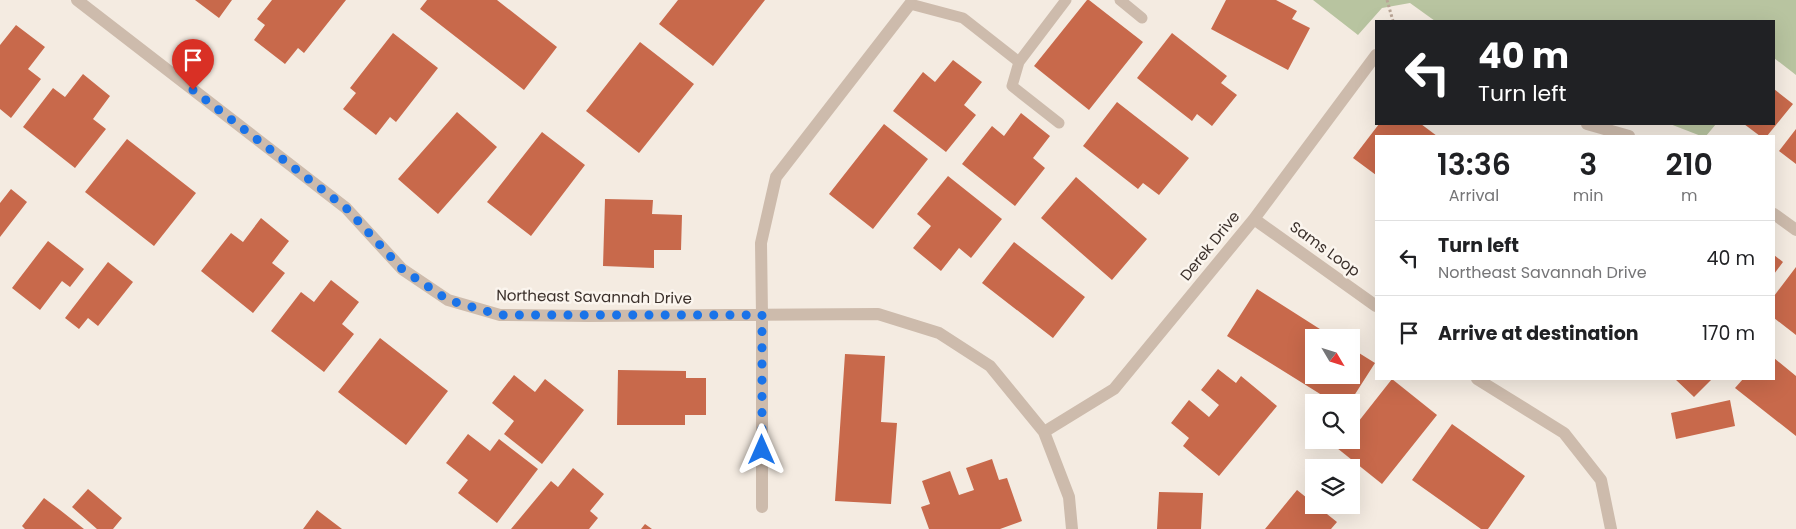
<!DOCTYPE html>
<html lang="en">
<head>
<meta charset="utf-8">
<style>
  body { margin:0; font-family:Poppins,sans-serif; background:#f6f6f6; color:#202124; height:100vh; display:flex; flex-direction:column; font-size:19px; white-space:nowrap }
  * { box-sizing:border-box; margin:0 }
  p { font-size:16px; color:#757577 }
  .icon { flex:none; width:28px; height:28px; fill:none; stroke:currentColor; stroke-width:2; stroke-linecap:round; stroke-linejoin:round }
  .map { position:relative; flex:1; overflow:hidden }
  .side { position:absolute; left:1375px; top:135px; width:400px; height:245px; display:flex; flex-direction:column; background:#fff; border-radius:0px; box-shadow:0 5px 20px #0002 }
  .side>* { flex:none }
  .guide { position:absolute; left:1375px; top:20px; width:400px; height:105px; border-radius:0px; box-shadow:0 5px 20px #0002; background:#202124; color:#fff; overflow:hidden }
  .needle { width:32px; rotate:128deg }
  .fabs { position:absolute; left:1305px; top:329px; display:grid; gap:10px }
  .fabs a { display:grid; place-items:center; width:55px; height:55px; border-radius:0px; background:#fff; box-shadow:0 5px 20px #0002; font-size:25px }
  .pin { position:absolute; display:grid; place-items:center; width:42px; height:42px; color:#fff; margin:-51px -21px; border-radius:50% 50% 50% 0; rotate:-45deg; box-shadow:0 0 5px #0007 }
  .pin .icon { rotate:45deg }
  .me { position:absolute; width:55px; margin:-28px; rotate:0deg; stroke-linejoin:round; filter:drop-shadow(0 0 4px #0008) }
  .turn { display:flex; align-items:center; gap:18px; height:105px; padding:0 20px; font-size:22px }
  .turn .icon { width:65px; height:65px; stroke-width:2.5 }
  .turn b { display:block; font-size:35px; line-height:42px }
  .eta { display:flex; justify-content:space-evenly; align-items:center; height:85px; text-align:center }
  .eta b { font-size:30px; font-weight:600; line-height:35px }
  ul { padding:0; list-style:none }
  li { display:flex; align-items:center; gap:15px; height:75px; padding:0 20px; border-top:1px solid #e0e0e0 }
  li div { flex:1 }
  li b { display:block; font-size:19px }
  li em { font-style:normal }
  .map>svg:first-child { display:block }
  .green { fill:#b8c4a0 }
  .building { fill:#c8694b }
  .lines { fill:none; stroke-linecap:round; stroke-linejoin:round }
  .path { stroke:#b9a596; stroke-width:3; stroke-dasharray:2.5 2.5; stroke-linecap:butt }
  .lane { stroke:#cdbbac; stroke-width:11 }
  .street { stroke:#cdbbac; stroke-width:12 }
  .route { stroke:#1a73e8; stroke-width:9; stroke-dasharray:0 16.2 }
  .labels { text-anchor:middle; stroke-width:5; stroke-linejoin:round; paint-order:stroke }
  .street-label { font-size:15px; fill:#3b302b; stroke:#fbf5ee }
</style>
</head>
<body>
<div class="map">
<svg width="1796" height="529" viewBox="0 0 1796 529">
  <rect width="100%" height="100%" fill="#f4ebe1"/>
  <path class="green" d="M 1313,0 L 1796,0 L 1796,75 L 1774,58 L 1774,21 L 1435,21 L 1410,3 L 1382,8 L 1358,35 Z
    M 1670,124 L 1716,124 L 1706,136 L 1701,136 Z"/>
  <path class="building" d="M 195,0 L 232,0 L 219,18 Z
    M 272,0 L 346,0 L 304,53 L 298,48 L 285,64 L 254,40 L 265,25 L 257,19 Z
    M 427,0 L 497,0 L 557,47 L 524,90 L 420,9 Z
    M 678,0 L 765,0 L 713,66 L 659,24 Z
    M 1087,0 L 1089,0 L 1143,42 L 1089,110 L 1034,66 Z
    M 1226,0 L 1276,0 L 1297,11 L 1292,19 L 1310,28 L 1288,70 L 1211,29 Z
    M 16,25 L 45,47 L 28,69 L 41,79 L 11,118 L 0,109 L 0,45 Z
    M 393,33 L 438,68 L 396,122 L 390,117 L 376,135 L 343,109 L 356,93 L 350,88 Z
    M 1172,33 L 1227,76 L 1221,83 L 1237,95 L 1212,126 L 1197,114 L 1192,121 L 1137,78 Z
    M 640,42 L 694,84 L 639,153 L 586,111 Z
    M 953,60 L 982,82 L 964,105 L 976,115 L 946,152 L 893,111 L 923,72 L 935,82 Z
    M 83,74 L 110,96 L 93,119 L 106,129 L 75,168 L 23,127 L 53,88 L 65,97 Z
    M 1774,89 L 1793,104 L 1767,136 L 1760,136 L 1744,124 L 1774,124 Z
    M 1117,102 L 1189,158 L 1159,195 L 1143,183 L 1138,189 L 1083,146 Z
    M 457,112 L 497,147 L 438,214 L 398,179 Z
    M 1021,113 L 1050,136 L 1033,158 L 1045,168 L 1015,206 L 962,164 L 992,126 L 1004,136 Z
    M 884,124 L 928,159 L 873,229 L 829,194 Z
    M 1379,124 L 1421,124 L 1437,136 L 1376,136 L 1376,175 L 1353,158 Z
    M 1796,129 L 1796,164 L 1779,151 Z
    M 542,132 L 585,165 L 531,236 L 487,202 Z
    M 127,139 L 196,193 L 154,246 L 85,192 Z
    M 948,176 L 1002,219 L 971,258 L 959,248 L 941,271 L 913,248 L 931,226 L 917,214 Z
    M 1076,177 L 1147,239 L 1112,280 L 1041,218 Z
    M 11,189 L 27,202 L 0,237 L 0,203 Z
    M 605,199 L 653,200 L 652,214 L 682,215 L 681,250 L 654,250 L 654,268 L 603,266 Z
    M 261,218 L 289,241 L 272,263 L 285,273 L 253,313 L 201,271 L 231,233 L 243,242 Z
    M 48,241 L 84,269 L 70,287 L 62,281 L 40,310 L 12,288 Z
    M 1014,242 L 1085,297 L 1053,338 L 982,283 Z
    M 1774,255 L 1783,262 L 1774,274 Z
    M 108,262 L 133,282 L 98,326 L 88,318 L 79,329 L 65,318 Z
    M 1796,267 L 1796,335 L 1774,318 L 1774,296 Z
    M 331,280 L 359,302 L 342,324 L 354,334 L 324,372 L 271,331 L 301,292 L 314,302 Z
    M 1257,289 L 1334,338 L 1314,338 L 1314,375 L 1351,375 L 1351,348 L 1375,363 L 1350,402 L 1333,402 L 1227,336 Z
    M 380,338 L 448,391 L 406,445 L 338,392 Z
    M 845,354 L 885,356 L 881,422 L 897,423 L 891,504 L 835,501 Z
    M 1774,358 L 1796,376 L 1796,436 L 1735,388 L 1743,379 L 1774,379 Z
    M 1218,369 L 1236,383 L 1241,376 L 1277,406 L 1219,476 L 1183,446 L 1189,438 L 1171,423 L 1189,400 L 1209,417 L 1219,405 L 1201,390 Z
    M 618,370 L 686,371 L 686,378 L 706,378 L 706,415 L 685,415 L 685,425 L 617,425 Z
    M 514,375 L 535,392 L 545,379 L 584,410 L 542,464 L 504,434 L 514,421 L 492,403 Z
    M 1392,379 L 1437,415 L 1382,484 L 1337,448 L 1344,440 L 1351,440 L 1351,431 Z
    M 1675,379 L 1712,379 L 1694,397 Z
    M 1730,400 L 1735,426 L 1676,439 L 1671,413 Z
    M 1452,424 L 1525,476 L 1488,529 L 1481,529 L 1412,480 Z
    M 468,434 L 490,451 L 499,439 L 538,469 L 497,523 L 458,493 L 468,480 L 446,463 Z
    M 992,459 L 999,480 L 1007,478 L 1022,521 L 1000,529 L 929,529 L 921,507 L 930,504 L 922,481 L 950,471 L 959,495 L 974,490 L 966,468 Z
    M 573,468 L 604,494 L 590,511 L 598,518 L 589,529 L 511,529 L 551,481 L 558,487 Z
    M 88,489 L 122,518 L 113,529 L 97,529 L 72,507 Z
    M 1297,490 L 1337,522 L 1331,529 L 1265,529 Z
    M 1159,492 L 1203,493 L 1201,529 L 1157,529 Z
    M 44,498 L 60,510 L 84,529 L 25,529 L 22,526 Z
    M 317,510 L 342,529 L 303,529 Z
    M 645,524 L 652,529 L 641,529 Z"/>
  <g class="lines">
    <path class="path" d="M 1387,0 L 1393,21"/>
    <path class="lane" d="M 1120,0 L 1142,18
      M 910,4 L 963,18 L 1019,62 L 1066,0
      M 1019,62 L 1012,86 L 1059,123"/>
    <path class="street" d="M 77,0 L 346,208 L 402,269 L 448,300 L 500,315 L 588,316 L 878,314 L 939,333 L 990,366 L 1044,432 L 1069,497 L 1072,529
      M 1587,124 L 1629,136
      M 1774,214 L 1796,230
      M 1254,219 L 1376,306
      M 1477,379 L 1564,433 L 1601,480 L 1611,529
      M 1044,432 L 1114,389 L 1254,219 L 1376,55
      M 762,507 L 762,315 L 761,243 L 776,177 L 910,4"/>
  </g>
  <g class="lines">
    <path class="route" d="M 193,90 L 346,208 L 402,269 L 448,300 L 500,315 L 762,315 L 762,450"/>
  </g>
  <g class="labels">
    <g class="street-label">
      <text transform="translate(1210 246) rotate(-51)" y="5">Derek Drive</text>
      <text transform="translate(1325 249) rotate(36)" y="5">Sams Loop</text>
      <text transform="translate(594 297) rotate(1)" y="5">Northeast Savannah Drive</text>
    </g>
  </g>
</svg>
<div class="fabs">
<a><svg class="needle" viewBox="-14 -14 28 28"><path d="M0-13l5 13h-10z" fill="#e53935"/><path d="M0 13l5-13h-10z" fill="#757577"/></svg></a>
<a><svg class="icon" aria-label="search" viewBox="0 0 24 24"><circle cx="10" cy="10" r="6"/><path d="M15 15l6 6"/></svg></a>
<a><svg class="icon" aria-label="layers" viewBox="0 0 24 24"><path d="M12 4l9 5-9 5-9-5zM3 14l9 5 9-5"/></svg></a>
</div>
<div class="pin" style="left:193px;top:90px;background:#d93025"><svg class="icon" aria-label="arrive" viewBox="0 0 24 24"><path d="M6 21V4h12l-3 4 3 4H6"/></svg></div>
<svg class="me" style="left:762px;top:450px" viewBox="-20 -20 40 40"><path d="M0-17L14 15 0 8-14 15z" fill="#1a73e8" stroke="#fff" stroke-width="4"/></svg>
<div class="guide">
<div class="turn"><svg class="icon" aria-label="left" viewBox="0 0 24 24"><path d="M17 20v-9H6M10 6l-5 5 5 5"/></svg><div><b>40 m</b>Turn left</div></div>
</div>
<section class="side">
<div class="eta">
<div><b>13:36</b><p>Arrival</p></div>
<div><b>3</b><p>min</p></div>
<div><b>210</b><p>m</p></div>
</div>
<ul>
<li><svg class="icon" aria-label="left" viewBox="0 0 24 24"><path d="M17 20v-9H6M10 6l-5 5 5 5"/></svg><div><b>Turn left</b><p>Northeast Savannah Drive</p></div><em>40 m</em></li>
<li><svg class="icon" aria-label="arrive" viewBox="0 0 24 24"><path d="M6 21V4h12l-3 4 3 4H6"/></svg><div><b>Arrive at destination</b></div><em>170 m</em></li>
</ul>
</section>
</div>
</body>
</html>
